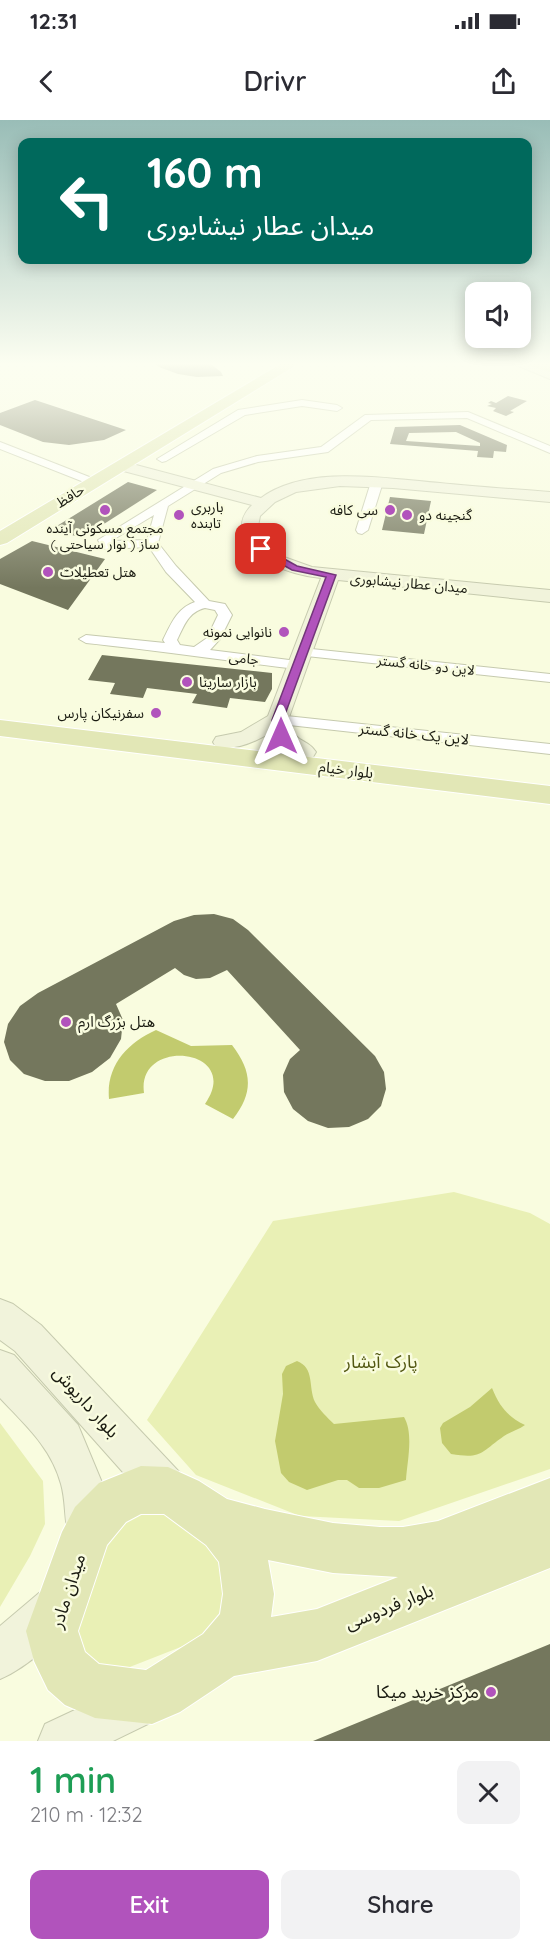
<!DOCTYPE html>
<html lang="en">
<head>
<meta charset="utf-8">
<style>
  body { margin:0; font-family:Quicksand,"Noto Sans Arabic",sans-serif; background:#f2f2f3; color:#2b2b33; height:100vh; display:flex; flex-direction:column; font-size:22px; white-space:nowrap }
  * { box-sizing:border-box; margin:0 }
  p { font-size:20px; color:#7c7c81 }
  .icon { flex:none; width:33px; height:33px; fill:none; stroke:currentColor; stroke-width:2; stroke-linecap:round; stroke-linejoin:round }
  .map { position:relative; height:1621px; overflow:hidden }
  .drawer { display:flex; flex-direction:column; background:#fff; flex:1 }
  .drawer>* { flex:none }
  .banner { position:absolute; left:18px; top:18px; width:514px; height:126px; border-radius:12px; box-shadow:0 3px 15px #0003; background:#00695c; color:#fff; overflow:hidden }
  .controls { position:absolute; left:465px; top:162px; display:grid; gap:12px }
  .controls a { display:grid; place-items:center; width:66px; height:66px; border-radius:12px; background:#fff; box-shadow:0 3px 15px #0003; font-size:30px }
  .pin { position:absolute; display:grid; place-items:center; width:51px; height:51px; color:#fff; margin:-26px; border-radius:12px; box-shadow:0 3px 9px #0006 }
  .me { position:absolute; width:66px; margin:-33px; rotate:0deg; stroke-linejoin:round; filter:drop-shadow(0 0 4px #0008) }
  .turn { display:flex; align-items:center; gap:21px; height:126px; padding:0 30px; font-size:27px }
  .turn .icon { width:78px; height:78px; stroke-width:2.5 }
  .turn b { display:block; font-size:42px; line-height:51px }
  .round { display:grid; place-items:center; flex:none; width:63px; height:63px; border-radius:12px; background:#f2f2f3 }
  .head { display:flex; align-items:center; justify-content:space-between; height:102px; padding:0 30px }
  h1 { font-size:36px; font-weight:600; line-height:45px; color:#1e9e55 }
  .primary-button { display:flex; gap:12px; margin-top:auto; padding:12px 30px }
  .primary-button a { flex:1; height:69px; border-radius:12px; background:#b153bc; color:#fff; font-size:24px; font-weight:600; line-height:69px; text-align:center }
  .primary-button a+a { background:#f2f2f3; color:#2b2b33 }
  .status { display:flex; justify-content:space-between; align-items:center; height:42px; padding:0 30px; background:#fff; direction:ltr }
  .status svg { height:16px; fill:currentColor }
  header { display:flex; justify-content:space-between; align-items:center; height:78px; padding:0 30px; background:#fff; font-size:27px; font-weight:600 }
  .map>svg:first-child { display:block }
  .green { fill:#e9f0b5 }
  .water { fill:#c2cb6e }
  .building { fill:#74775d; fill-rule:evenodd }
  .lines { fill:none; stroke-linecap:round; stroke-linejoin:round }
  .street-casing { stroke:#c6caae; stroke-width:2 }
  .secondary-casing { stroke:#c6caae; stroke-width:2 }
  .primary-casing { stroke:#fff; stroke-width:2 }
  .street { fill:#fff; fill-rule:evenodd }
  .secondary { fill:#f1f3db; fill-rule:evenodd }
  .primary { fill:#e2e7b6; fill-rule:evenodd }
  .route { fill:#b153bc; stroke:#73367a; stroke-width:1.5 }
  .poi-dot { fill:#b153bc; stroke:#f9fcdf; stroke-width:2 }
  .labels { text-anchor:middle; stroke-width:5; stroke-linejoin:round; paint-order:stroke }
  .far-street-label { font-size:14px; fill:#1a1b11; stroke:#f9fcdf }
  .far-poi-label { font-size:14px; fill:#1a1b11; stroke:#f9fcdf; text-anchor:start }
  .street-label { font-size:15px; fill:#1a1b11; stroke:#f9fcdf }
  .poi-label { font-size:15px; fill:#1a1b11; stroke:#f9fcdf; text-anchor:start }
  .near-park-label { font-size:18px; fill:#515610; stroke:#f9fcdf }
  .near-street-label { font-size:18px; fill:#1a1b11; stroke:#f9fcdf }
  .near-poi-label { font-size:18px; fill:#1a1b11; stroke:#f9fcdf; text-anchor:end }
</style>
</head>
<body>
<div class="status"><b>12:31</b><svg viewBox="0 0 49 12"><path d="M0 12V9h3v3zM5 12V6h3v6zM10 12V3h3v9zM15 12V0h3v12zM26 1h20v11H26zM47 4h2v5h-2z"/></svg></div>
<header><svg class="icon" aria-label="back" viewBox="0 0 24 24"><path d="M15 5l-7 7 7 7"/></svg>Drivr<svg class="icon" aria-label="share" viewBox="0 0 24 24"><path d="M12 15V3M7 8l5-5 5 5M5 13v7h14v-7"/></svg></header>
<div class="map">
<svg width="550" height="1621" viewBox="0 0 550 1621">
  <rect width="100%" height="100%" fill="#f9fcdf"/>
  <path class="green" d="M 454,1072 L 530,1093 L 550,1104 L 550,1349 L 399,1401 L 300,1396 L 196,1355 L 147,1300 L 273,1101 Z
    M 0,1303 L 43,1361 L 45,1404 L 30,1436 L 0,1487 Z
    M 149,1386 L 222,1427 L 229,1437 L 219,1512 L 117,1552 L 107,1554 L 69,1520 L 101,1417 Z"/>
  <path class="water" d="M 156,910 L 191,926 L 232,925 C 252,951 254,972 233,999 L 205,984 C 244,928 136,916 144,973 L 109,979 C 106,946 127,923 156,910 Z
    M 297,1241 C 315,1248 308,1267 315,1282 C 320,1291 327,1297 334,1304 L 404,1297 C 414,1314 407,1342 406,1360 L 379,1368 L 359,1368 L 347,1360 L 338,1360 L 307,1370 L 289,1362 L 281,1353 L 275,1321 L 283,1274 L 282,1254 L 286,1246 Z
    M 492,1268 C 500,1287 507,1296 525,1305 C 518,1310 510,1312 504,1316 C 480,1333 482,1339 451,1334 L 442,1323 L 440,1308 L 443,1303 L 470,1287 Z"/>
  <path class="building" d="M 153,242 L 203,242 L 211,244 L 221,252 L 223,256 L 197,257 L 178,254 L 159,247 Z
    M 508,276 L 527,281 L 510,291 L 514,292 L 506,296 L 493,291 L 496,288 L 487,286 L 492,284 L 488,283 L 491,281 L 496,283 Z
    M 35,280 L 126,310 L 104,320 L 69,325 L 43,322 L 0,305 L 0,293 Z
    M 460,305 L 507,325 L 506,332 L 494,331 L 493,338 L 477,337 L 478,331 L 390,324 L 395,307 ZM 456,312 L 480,323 L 480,326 L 406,321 L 409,313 Z
    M 128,362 L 157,370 L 82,418 L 52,409 Z
    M 390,377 L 431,381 L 424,414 L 382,410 Z
    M 32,421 L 105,439 L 68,490 L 0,464 L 0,439 Z
    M 102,535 L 272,553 L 272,569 L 265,582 L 230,578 L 227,588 L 192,583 L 197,574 L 147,568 L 143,578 L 110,574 L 115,563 L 88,560 Z
    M 214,794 L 233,799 L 248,810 L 375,936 L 384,952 L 386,969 L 381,986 L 368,999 L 349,1007 L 328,1008 L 308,1001 L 293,989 L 284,972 L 283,955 L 290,939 L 300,930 L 227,850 L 210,858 L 196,859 L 184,855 L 175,848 L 116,884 L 123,900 L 121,919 L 110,938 L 92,952 L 69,961 L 45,961 L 24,954 L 10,940 L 4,922 L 8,904 L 20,886 L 38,873 L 174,801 L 194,795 Z
    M 550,1524 L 550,1621 L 313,1621 Z"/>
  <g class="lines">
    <defs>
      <path id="street" d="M 302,280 L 337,285 L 342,288 L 337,291 L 302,286 L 245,295 L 166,341 L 162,342 L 157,339 L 238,290 Z
        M 468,292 L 550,326 L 550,333 L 467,298 L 371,300 L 328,332 L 258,342 L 221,353 L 168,386 L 158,423 L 176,446 L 209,481 L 225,484 L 232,495 L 220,519 L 210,530 L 297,541 L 302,542 L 304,545 L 302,548 L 297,549 C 226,541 157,530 86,523 L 79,519 L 86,515 L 165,523 L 163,520 C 171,504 177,488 195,482 L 166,452 L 149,427 L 106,429 L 102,428 L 98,420 L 213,349 L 257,336 L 321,327 L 365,295 ZM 154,395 L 147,420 L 111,421 ZM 205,488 L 215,490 L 218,495 L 207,518 L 194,527 L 180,525 L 177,520 C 184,506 188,492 205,488 Z
        M 0,322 L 97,360 L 99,362 L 93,365 L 89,364 L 0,329 Z
        M 377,359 L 383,362 L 368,410 L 362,414 L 358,413 L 356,410 L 371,362 Z
        M 302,528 L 550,554 L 550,562 L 297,535 L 295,532 L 297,529 Z
        M 277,595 L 550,624 L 550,634 L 271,603 L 269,600 L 271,597 Z"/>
      <path id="secondary" d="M 509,242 L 525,242 L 550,251 L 550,259 Z
        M 121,341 L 261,378 C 307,344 387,359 440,363 C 477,367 513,369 550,372 L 550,382 L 393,368 L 340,366 L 296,372 L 275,382 L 260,396 L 258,406 L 265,423 L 284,437 L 312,447 L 550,470 L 550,482 L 338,460 L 288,600 C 295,625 306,617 316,632 L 313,637 C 294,642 279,629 270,613 C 255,622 234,631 216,627 L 213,622 L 216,617 L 241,612 L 268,596 L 321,458 C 293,455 248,442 242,409 C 241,399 245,392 252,385 L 116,349 L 113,346 L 116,343 Z
        M 0,1179 L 13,1184 L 41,1205 L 183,1356 L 189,1371 L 183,1386 L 168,1392 L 153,1386 L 15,1231 L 0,1220 Z
        M 0,1230 L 14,1235 L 78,1305 L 103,1365 L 108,1412 L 102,1427 L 87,1433 L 72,1427 C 63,1406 67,1385 61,1364 C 51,1327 25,1305 0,1278 Z
        M 55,1467 L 71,1473 L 77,1489 C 66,1515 26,1548 0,1559 L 0,1506 L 39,1473 Z
        M 139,1560 L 156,1566 L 162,1583 L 156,1600 L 113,1621 L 38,1621 L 45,1604 Z"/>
      <path id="primary" d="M 284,242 L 301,242 L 7,423 L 0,425 L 0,411 Z
        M 525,242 L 550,243 L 550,252 L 527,245 Z
        M 0,600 L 550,666 L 550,684 L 0,616 Z
        M 141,1346 L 168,1347 L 199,1361 L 227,1379 L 265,1389 L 333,1403 L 380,1407 L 403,1407 L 438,1401 L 550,1358 L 550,1448 L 317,1541 L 234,1556 L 180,1592 L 152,1604 L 95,1598 L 65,1585 L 48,1570 L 34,1541 L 26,1511 L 62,1412 L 75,1387 L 99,1363 ZM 141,1394 L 164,1394 L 206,1425 L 219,1442 L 223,1474 L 220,1494 L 203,1514 L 146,1550 L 99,1544 L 85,1532 L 78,1511 L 107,1425 L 126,1402 ZM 268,1440 L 333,1453 L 398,1457 L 317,1489 L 271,1497 L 274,1474 Z"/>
    </defs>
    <use href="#street" class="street-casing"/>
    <use href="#secondary" class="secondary-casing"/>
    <use href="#primary" class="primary-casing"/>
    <use href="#street" class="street"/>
    <use href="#secondary" class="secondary"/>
    <use href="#primary" class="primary"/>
  </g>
  <linearGradient id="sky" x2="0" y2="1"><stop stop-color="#99bdb7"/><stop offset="0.52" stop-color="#fcfef1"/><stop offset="1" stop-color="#fcfef1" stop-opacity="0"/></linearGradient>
  <rect width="550" height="468" fill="url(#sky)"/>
  <path class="route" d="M 261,426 L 297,446 L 336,455 L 283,600 L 287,616 L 281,620 L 276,616 L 272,600 L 326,457 L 292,450 L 258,431 L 257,429 Z"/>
  <g class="poi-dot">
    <circle cx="105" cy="390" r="6"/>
    <circle cx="390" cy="390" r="6"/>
    <circle cx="179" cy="395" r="6"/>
    <circle cx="407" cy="395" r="6"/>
    <circle cx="48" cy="452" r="6"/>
    <circle cx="284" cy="512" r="6"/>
    <circle cx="187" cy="562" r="6"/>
    <circle cx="156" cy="593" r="6"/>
    <circle cx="66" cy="902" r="6"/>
    <circle cx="491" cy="1572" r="6"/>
  </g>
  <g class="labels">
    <g class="far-street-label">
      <text transform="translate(70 376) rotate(-32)" y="5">حافظ</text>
      <text transform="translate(409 463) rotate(5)" y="5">میدان عطار نیشابوری</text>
      <text transform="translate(244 538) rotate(7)" y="5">جامی</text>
      <text transform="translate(426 545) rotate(6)" y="5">لاین دو خانه گستر</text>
    </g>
    <g class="far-poi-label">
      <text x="191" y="392">باربری<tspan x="191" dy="16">تابنده</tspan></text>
      <text x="378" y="395" text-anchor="end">سی کافه</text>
      <text x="419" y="400">گنجینه دو</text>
      <text x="105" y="413" text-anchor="middle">مجتمع مسکونی آینده<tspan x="105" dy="16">ساز ( نوار سیاحتی )</tspan></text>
      <text x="60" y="457">هتل تعطیلات</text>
      <text x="272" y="517" text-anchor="end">نانوایی نمونه</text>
      <text x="199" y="567">بازار سارینا</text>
      <text x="144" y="598" text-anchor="end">سفرنیکان پارس</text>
    </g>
    <g class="street-label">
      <text transform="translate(414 614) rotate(6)" y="5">لاین یک خانه گستر</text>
      <text transform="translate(346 650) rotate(7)" y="5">بلوار خیام</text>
    </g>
    <g class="poi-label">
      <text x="78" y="907">هتل بزرگ ارم</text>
    </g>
    <g class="near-park-label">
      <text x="381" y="1248">پارک آبشار</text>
    </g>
    <g class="near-street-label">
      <text transform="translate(86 1282) rotate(48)" y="6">بلوار داریوش</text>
      <text transform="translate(68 1471) rotate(-72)" y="6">میدان مادر</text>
      <text transform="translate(389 1487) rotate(-22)" y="6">بلوار فردوسی</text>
    </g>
    <g class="near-poi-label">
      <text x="479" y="1578">مرکز خرید میکا</text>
    </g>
  </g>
</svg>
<div class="controls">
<a><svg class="icon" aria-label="sound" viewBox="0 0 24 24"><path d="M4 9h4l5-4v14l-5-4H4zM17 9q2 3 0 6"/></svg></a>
</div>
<div class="pin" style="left:261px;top:429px;background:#d93025"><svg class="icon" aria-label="arrive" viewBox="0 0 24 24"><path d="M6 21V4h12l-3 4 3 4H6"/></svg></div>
<svg class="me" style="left:281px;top:616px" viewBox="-20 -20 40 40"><path d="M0-17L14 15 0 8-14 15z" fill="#b153bc" stroke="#fff" stroke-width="4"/></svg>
<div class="banner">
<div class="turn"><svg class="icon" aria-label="left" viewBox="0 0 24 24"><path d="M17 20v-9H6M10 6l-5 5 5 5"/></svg><div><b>160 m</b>میدان عطار نیشابوری</div></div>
</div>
</div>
<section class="drawer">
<div class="head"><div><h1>1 min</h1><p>210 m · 12:32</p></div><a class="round"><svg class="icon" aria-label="close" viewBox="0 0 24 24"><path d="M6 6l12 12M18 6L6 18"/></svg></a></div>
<div class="primary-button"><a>Exit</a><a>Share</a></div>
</section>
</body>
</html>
